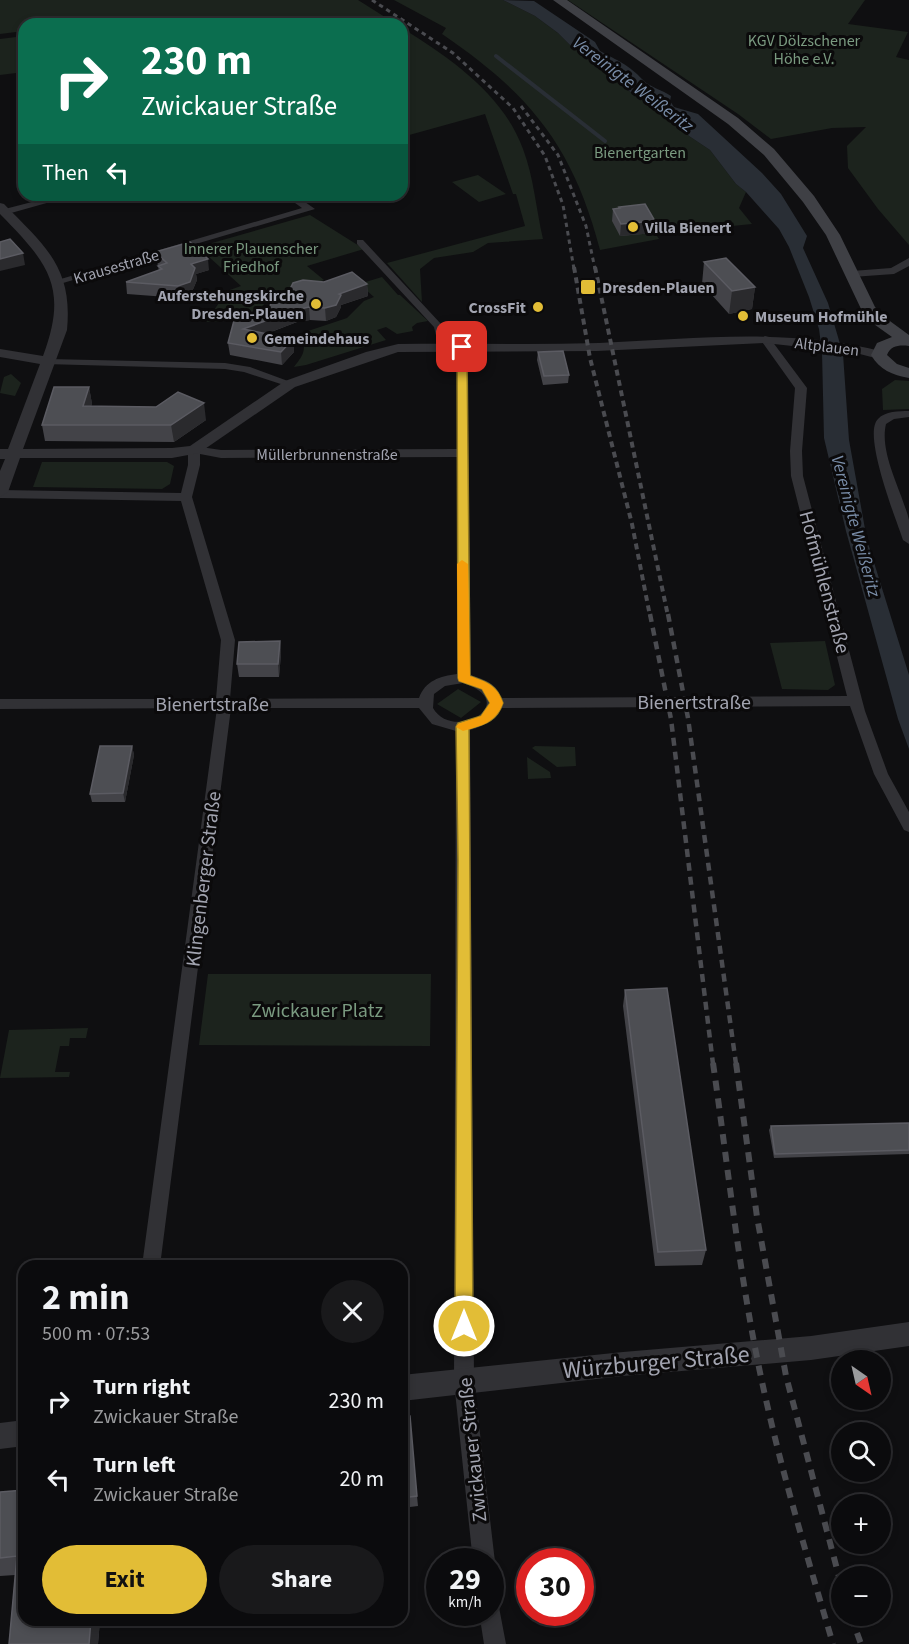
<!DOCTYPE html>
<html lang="en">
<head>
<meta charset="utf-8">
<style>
  body { margin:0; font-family:"Source Sans 3",sans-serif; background:#19191b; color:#f1f3f6; height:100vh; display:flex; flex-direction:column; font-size:22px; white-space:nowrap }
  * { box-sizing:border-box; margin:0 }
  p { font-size:20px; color:#9a9b9d }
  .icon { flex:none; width:33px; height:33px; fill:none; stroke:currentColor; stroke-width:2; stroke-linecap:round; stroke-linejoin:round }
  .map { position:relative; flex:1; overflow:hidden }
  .details { position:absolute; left:18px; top:1260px; width:390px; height:366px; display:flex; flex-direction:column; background:#0b0b0d; border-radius:18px; box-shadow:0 3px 9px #0003,0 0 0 2px #2b2b2e }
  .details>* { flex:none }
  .banner { position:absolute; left:18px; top:18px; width:390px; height:183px; border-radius:18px; box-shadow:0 3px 9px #0003,0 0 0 2px #2b2b2e; background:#0b6e4f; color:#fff; overflow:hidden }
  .needle { width:39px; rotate:146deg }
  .buttons { position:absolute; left:831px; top:1350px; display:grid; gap:12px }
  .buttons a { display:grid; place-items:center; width:60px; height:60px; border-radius:50%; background:#0b0b0d; box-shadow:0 3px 9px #0003,0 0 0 2px #2b2b2e; font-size:30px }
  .speed { position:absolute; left:426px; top:1548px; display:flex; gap:12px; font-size:30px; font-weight:700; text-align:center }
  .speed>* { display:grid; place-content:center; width:78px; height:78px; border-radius:50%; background:#0b0b0d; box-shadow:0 3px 9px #0003,0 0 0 2px #2b2b2e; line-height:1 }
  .speed small { font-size:15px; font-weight:400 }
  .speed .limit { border:9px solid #d22; background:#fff; color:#111 }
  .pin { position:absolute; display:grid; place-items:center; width:51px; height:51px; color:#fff; margin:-26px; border-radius:12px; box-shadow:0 3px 9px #0006 }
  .me { position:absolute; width:66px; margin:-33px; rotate:0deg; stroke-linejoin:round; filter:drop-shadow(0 0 4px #0008) }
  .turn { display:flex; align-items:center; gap:21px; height:126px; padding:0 24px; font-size:27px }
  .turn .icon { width:78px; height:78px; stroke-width:2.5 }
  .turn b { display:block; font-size:42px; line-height:51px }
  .then { display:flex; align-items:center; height:57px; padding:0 24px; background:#0003; gap:12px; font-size:22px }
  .round { display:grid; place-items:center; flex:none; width:63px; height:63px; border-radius:32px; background:#19191b }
  .summary { display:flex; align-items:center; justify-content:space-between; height:102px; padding:0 24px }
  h1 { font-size:36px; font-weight:700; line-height:45px }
  .cta { display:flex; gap:12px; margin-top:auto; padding:12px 24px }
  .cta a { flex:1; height:69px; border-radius:36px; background:#e2bd36; color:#111; font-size:24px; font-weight:700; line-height:69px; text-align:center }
  .cta a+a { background:#19191b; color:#f1f3f6 }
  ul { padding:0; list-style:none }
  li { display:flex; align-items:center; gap:18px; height:78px; padding:0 24px }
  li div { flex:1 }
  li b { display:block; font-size:22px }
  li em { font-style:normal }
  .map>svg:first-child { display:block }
  .green { fill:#1c231d }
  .water { fill:#292e35 }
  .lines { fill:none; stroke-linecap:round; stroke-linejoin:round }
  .stream { stroke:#292e35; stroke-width:4 }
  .pedestrian { fill:#313135; fill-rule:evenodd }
  .minor { fill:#313135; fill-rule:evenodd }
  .tertiary { fill:#313135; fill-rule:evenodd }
  .secondary { fill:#3f4045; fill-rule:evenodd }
  .rail-far3 { stroke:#4a4b50; stroke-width:3; stroke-dasharray:4.5 4; stroke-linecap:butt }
  .rail-far2 { stroke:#4a4b50; stroke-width:4; stroke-dasharray:6 4.5; stroke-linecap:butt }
  .rail-far1 { stroke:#4a4b50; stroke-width:4.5; stroke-dasharray:8 6; stroke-linecap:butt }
  .rail { stroke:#4a4b50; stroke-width:6; stroke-dasharray:10 8; stroke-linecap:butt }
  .wall { fill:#434348 }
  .shaded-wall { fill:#2a2a2d }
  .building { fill:#4d4e53; stroke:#5b5b62; stroke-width:1.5 }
  .route { fill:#e2bd36; stroke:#937b23; stroke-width:1.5 }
  .slow { fill:#f59e0b }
  .poi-dot { fill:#e2bd36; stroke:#0b0a0b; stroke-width:2 }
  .labels { text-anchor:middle; stroke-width:6; stroke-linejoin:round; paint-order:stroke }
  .far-park-label { font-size:16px; fill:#7a9a80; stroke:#0b0a0b }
  .far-poi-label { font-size:16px; font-weight:bold; fill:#a2a4b0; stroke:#0b0a0b; text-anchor:start }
  .far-street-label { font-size:16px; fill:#a2a4b0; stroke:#0b0a0b }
  .far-water-label { font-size:18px; font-style:italic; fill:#7a8ea9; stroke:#0b0a0b }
  .street-label { font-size:20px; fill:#a2a4b0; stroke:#0b0a0b }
  .park-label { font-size:20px; fill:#7a9a80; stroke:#0b0a0b }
  .near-street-label { font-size:24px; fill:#a2a4b0; stroke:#0b0a0b }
</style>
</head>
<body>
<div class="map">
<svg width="909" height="1644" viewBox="0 0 909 1644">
  <rect width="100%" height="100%" fill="#0f0f11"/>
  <path class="green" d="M 0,0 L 358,0 L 396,24 L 24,24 L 24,31 L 0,34 Z
    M 394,0 L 503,0 L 535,16 L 558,33 L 571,46 L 581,52 L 611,75 L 626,89 L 672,119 L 689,136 L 710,150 L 736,184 L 746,192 L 739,208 L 752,224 L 732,226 L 728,223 L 657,236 L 659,239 L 600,250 C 573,146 530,94 442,34 L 446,28 Z
    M 568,0 L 865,0 L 848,24 L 908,32 L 896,57 L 909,60 L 909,245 L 878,209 L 848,168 L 847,146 L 866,127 L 832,128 L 771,139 L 738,114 Z
    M 402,28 C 450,58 503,94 523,149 C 534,178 536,209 543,239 L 488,243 L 473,252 L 434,258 L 420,269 L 422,302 L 387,263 L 525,226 L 516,194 L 513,194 L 485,114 L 402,137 Z
    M 24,36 L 24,72 L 0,75 L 0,39 Z
    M 478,175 L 506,194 L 479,202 L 452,182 Z
    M 310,215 L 364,249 L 307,266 L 324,280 C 308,286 263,295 258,313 L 263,319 L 206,322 L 227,291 L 241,286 L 198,247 Z
    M 382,277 L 398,295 L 400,295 L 428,321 L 417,323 L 412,327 L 413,331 L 397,334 L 386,327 L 377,330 L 386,340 L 306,365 L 294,367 C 305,353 304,353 304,337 L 308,331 L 347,318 L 364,301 L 374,297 L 359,284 Z
    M 11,374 L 21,383 L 15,396 L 0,393 L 4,377 Z
    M 895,380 L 909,381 L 909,409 L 883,410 L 882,389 Z
    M 42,462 L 167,462 L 174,466 L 170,484 L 162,489 L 33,487 Z
    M 825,641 L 835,685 L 828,690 L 782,689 L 770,643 Z
    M 458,689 L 481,702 L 461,718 L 437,704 Z
    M 535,746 L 575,747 L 576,766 L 557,767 L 532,748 Z
    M 527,757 L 550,772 L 551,778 L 528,779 Z
    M 208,974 L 431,974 L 430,1046 L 199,1045 Z
    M 88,1028 L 86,1038 L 70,1038 L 69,1046 L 60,1046 L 55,1072 L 70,1072 L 69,1077 L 0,1078 L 9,1030 Z"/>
  <path class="water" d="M 503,0 L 534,1 L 595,42 L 600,51 C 618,61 628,64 643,80 C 649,87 663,90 671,96 L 670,101 L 674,107 L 698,114 L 762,173 L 781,194 L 807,236 L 803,248 L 828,303 L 843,354 L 849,440 L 867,540 L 909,675 L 909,749 L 898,719 L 846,531 L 824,438 L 822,352 L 819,329 L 809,297 L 789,247 L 779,229 L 746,192 L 736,184 L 710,150 L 689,136 L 672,119 L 626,89 L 581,52 L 571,46 L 558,33 L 535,16 Z"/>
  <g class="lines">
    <path class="stream" d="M 496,56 L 605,141"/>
    <path class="pedestrian" d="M 357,240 L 363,240 L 441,324 L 446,346 L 445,348 L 439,348 L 434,327 L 357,244 Z"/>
    <path class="minor" d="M 59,195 L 75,195 L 4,215 L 0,213 L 1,210 Z
      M 284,195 L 295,195 L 315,209 L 63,283 L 54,281 L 302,208 Z
      M 909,258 L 909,266 L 894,274 L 852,277 L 847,274 L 852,271 L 891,268 Z
      M 765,336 L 769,337 L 807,388 L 802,451 L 803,476 L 865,711 L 888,774 L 909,812 L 909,832 L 904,830 L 874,774 L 850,706 L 500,708 C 494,721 484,726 470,730 L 474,1382 L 495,1562 L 490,1570 L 490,1562 L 473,1562 L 454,1382 L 456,731 L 432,724 L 419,708 L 231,708 L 160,1266 L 142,1266 L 217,708 L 0,709 L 0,699 L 216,699 L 221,640 L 181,501 L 0,498 L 0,490 L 181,493 L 188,465 L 188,450 L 194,446 L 221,450 L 457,449 L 457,347 L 462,344 L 467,347 L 471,675 C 484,680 497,683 501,698 L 847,696 L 791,476 L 790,451 L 795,388 L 760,339 ZM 200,454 L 221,458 L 457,457 L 457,674 C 440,676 425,681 419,698 L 230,699 L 235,640 L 192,497 L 200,465 ZM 463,683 C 523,703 453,743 433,708 L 434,694 L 445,686 Z
      M 49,359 L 225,363 L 250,367 L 296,384 L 290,387 L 244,372 L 225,369 L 45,364 L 43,362 Z
      M 909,411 L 909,417 L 894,419 L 886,424 C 879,453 902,491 909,520 C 909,527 909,536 909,544 L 903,540 C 896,519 862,434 878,419 C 885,411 899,411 909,411 Z
      M 490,1599 L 498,1602 L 506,1644 L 484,1644 L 479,1612 L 490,1612 Z"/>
    <path class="tertiary" d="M 0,203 L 4,204 C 45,246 73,267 67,330 L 23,449 L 172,448 L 190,446 L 285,381 L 366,352 L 398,344 C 465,343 532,345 599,343 C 694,339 790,327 884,352 L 886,355 L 879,359 L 856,353 L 765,343 L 597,351 L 398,352 L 295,387 L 199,453 L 172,458 L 20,458 L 8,492 L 0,497 L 0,471 L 5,459 L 0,459 L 0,449 L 8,449 L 40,364 L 0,357 L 0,349 L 43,356 C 69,287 48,263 0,214 Z
      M 909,1322 L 909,1346 L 811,1360 L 623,1376 L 402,1401 L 402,1375 L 623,1352 L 811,1336 Z
      M 24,1420 L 24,1446 L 0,1449 L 0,1423 Z"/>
    <path class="secondary" d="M 553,0 L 567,0 L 738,118 L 774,149 L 814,196 L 840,235 L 875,307 L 883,316 L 909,335 L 909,346 C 900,345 891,345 887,355 L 897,364 L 909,368 L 909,378 C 892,375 880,370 871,355 L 877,343 L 892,337 L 871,322 L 862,311 L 826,235 L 803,202 L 764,155 L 728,124 Z"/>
    <path class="rail-far3" d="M 372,0 L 453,53 L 513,108 L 545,156 L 563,205 L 574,269
      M 521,106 L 558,155 L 586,226 L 595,269"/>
    <path class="rail-far2" d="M 574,267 L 590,358 L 632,524 L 650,616
      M 595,267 L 668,616"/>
    <path class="rail-far1" d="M 650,614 L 671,719 L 713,1064
      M 668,614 L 688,718 L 736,1064"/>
    <path class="rail" d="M 713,1063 C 728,1167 739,1274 761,1377 C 780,1467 807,1556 833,1644
      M 736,1063 L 757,1217 L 786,1376 L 842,1588
      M 851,1616 L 861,1644"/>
  </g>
  <path class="wall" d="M 619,207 L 654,233 L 620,236 L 612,221 L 613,209 L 619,208 Z
    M 155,252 L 209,270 L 196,274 L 197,280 L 191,294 L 180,298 L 127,294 L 126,282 L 159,271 Z
    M 704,262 L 755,287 L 752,309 L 729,314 L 702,284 Z
    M 367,284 L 368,296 L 341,305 L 341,307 L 336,317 L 326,321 L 310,320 L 297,322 L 266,334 L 293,339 L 294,352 L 282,365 L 230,355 L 228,343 L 264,316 Z
    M 538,352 L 569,375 L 568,383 L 543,385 L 537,360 Z
    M 89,387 L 92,404 L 91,406 L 206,420 L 174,442 L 45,441 L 42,425 Z
    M 280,641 L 281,654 L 279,677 L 239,677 L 237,664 Z
    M 132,746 L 134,755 L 125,802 L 92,802 L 90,794 Z
    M 625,990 L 706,1250 L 702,1265 L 655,1266 L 623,1006 Z
    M 909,1123 L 909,1154 L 774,1158 L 769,1130 L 771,1126 Z
    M 402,1417 L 417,1496 L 418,1506 L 402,1508 Z
    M 24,1490 L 24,1620 L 100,1620 L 98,1644 L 9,1644 L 15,1575 L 0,1576 L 0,1492 Z"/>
  <path class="shaded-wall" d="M 655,221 L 654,233 L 620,236 L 621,224 Z
    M 23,253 L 25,265 L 0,271 L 0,259 Z
    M 208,259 L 209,270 L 196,274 L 197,280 L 191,294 L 180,298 L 178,286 L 191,264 Z
    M 367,284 L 368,296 L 341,305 L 341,307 L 336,317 L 326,321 L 325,308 L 339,294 Z
    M 755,287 L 752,309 L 729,314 L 732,291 Z
    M 309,307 L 310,320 L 297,322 L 244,342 L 243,329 L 296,310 Z
    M 293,339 L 294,352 L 282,365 L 281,352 Z
    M 89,387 L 92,404 L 86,423 L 83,406 Z
    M 204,403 L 206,420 L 174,442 L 171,425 Z
    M 280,641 L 281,654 L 279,677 L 278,664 Z
    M 132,746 L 134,755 L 125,802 L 123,793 Z
    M 91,1620 L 100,1620 L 98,1644 L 89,1644 Z"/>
  <path class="building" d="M 645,204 L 655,221 L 621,224 L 613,209 L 620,208 L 619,207 Z
    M 10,239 L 23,253 L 0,259 L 0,242 Z
    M 190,242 L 208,259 L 191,264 L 195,268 L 190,282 L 178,286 L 126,282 L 162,269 L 158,266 L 167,263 L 155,252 Z
    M 726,258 L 755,287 L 732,291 L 704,262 Z
    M 352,272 L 367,284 L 339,294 L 341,295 L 336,305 L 325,308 L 309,307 L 296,310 L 243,329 L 293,339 L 281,352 L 228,343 L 236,313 L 251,312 L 264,316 L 276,295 L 289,291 L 293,283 L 303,280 L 324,282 Z
    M 563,351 L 569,375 L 544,376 L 538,352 Z
    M 54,387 L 89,387 L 83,406 L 156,407 L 178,392 L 204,403 L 171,425 L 42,425 Z
    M 280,641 L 278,664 L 237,664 L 239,642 Z
    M 100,746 L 132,746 L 123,793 L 90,794 Z
    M 667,988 L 706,1250 L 658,1252 L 625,990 Z
    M 909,1123 L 909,1150 L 775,1154 L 771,1126 Z
    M 410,1416 L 417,1496 L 402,1498 L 402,1417 Z
    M 24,1490 L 24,1620 L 91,1620 L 89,1644 L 9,1644 L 17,1556 L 0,1558 L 0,1492 Z"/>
  <path class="route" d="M 462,344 L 467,347 L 470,676 C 487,682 497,685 503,703 C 497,721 486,724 469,729 L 473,1326 L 470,1332 L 464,1334 L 458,1332 L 455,1326 L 458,860 L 456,727 L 458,723 L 481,716 L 490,703 L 482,689 L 459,681 L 458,678 L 457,347 Z"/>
  <path class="slow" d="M 462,560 L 468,564 L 470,676 C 487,682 497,685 503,703 C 496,723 481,726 463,731 L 456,727 L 458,724 L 481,716 L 490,703 L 482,689 L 459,681 L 458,678 L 457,564 Z"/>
  <g class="poi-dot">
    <circle cx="633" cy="227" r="6"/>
    <rect x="580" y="279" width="16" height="16" rx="3"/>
    <circle cx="316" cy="304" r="6"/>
    <circle cx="538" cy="307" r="6"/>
    <circle cx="743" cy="316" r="6"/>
    <circle cx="252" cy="338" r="6"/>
  </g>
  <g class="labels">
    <g class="far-park-label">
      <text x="804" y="46">KGV Dölzschener<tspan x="804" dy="18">Höhe e.V.</tspan></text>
      <text x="640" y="158">Bienertgarten</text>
      <text x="251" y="254">Innerer Plauenscher<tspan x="251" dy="18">Friedhof</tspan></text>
    </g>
    <g class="far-poi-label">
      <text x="645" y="233">Villa Bienert</text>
      <text x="602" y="293">Dresden-Plauen</text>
      <text x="304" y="301" text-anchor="end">Auferstehungskirche<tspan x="304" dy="18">Dresden-Plauen</tspan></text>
      <text x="526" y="313" text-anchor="end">CrossFit</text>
      <text x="755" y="322">Museum Hofmühle</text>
      <text x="264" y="344">Gemeindehaus</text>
    </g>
    <g class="far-street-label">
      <text transform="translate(116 266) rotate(-16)" y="6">Krausestraße</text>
      <text transform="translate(827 346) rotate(7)" y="6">Altplauen</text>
      <text x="327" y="460">Müllerbrunnenstraße</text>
    </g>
    <g class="far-water-label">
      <text transform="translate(633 84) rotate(37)" y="6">Vereinigte Weißeritz</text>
      <text transform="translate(856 526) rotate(75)" y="6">Vereinigte Weißeritz</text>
    </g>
    <g class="street-label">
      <text transform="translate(825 582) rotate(75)" y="7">Hofmühlenstraße</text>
      <text x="694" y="709">Bienertstraße</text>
      <text x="212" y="711">Bienertstraße</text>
      <text transform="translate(203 879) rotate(-83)" y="7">Klingenberger Straße</text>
      <text transform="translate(472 1450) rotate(-96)" y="7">Zwickauer Straße</text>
    </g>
    <g class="park-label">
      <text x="317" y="1017">Zwickauer Platz</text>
    </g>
    <g class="near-street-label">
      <text transform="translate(656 1362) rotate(-5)" y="8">Würzburger Straße</text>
    </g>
  </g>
</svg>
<div class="buttons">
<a><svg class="needle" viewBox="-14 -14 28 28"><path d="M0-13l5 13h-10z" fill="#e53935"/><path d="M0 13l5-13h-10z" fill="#9a9b9d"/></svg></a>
<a><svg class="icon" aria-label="search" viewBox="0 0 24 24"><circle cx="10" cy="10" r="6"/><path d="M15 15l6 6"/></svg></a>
<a>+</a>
<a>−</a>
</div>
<div class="speed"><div>29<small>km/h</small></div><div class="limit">30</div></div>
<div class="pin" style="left:462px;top:347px;background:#d93025"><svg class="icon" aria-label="arrive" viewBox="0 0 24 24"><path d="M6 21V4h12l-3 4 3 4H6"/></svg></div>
<svg class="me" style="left:464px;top:1326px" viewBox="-20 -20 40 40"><circle r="17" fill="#e2bd36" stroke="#fff" stroke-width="3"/><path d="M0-11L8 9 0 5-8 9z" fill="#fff"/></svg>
<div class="banner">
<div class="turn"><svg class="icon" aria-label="right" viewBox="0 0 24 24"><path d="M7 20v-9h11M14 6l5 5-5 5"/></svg><div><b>230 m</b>Zwickauer Straße</div></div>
<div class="then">Then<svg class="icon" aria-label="left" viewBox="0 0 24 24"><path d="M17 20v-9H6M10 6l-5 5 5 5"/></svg></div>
</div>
<section class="details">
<div class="summary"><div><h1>2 min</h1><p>500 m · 07:53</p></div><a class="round"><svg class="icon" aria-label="close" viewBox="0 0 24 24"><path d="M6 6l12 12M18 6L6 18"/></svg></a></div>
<ul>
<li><svg class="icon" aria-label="right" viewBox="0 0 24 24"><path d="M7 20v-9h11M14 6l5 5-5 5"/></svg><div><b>Turn right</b><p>Zwickauer Straße</p></div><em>230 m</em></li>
<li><svg class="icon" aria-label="left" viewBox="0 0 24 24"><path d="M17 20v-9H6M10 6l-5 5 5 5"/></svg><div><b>Turn left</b><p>Zwickauer Straße</p></div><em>20 m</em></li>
</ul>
<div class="cta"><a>Exit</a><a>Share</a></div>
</section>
</div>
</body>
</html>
